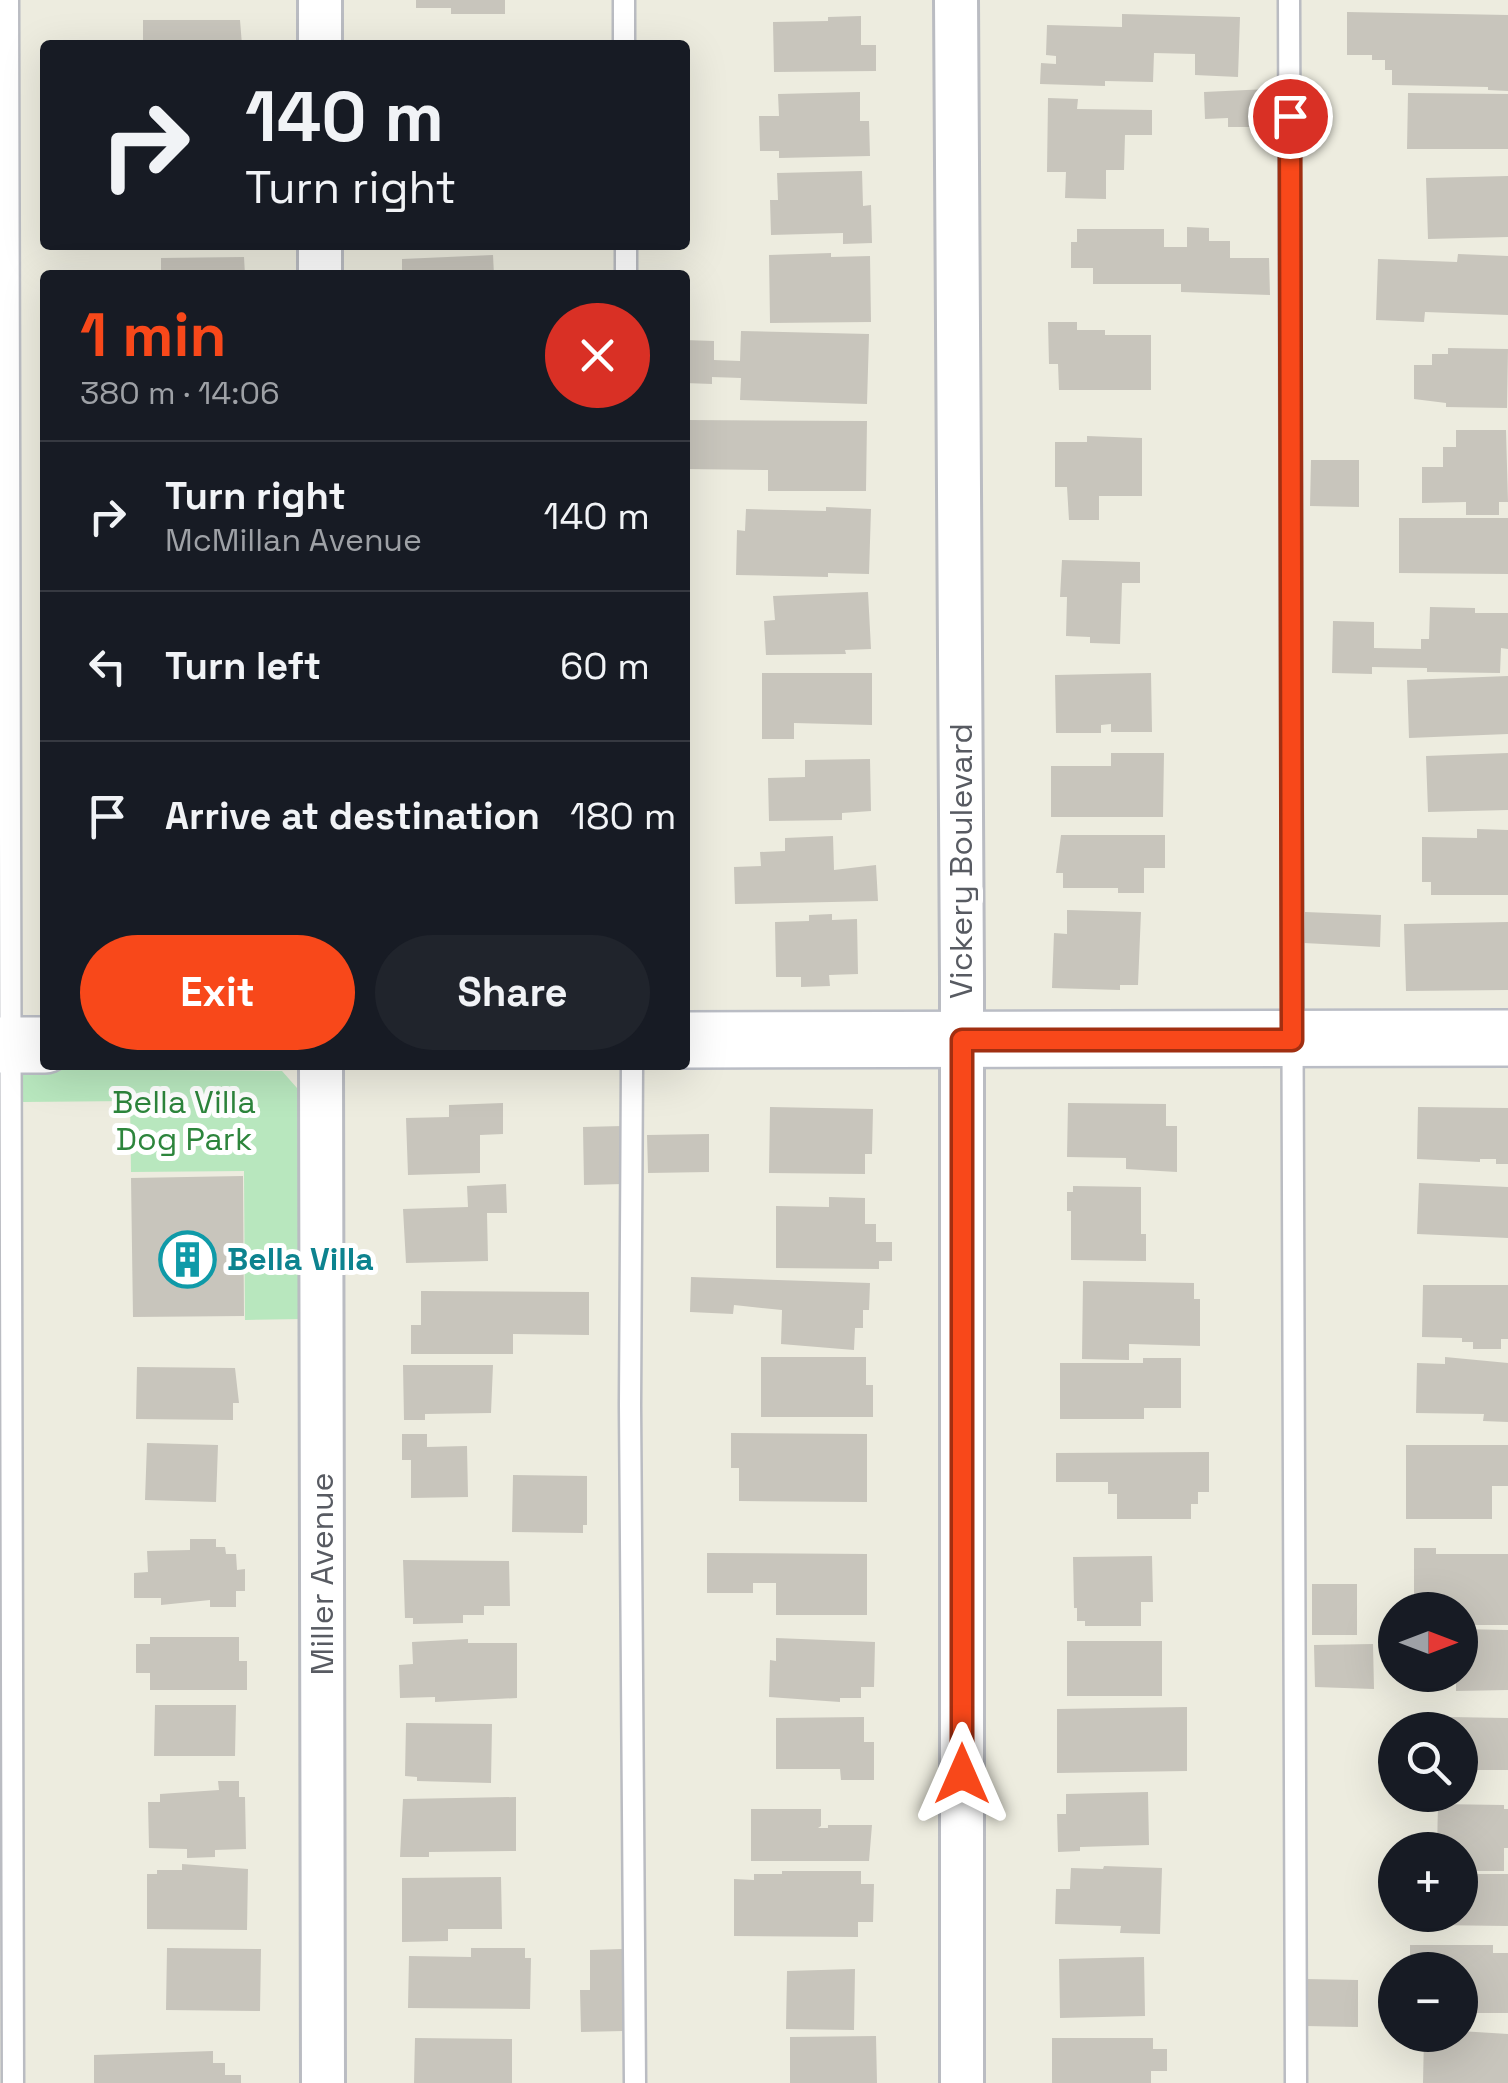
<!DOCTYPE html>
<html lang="en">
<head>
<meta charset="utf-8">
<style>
  body { margin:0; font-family:"Space Grotesk",sans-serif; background:#20242c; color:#f1f3f6; height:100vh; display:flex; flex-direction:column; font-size:38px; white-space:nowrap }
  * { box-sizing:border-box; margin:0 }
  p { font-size:32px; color:#9ea1a6 }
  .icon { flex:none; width:55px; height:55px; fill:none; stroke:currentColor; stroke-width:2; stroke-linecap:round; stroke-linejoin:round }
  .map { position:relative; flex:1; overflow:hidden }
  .side { position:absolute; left:40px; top:270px; width:650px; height:800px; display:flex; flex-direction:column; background:#171b24; border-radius:10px; box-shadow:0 10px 40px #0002 }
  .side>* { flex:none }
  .banner { position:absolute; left:40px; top:40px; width:650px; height:210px; border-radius:10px; box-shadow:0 10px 40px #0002; background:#171b24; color:#f1f3f6; overflow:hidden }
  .needle { width:65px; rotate:90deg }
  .fabs { position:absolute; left:1378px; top:1592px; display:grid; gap:20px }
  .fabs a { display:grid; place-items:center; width:100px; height:100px; border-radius:50%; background:#171b24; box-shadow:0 10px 40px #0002; font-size:50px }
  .pin { position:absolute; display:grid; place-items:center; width:85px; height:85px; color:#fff; margin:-42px; border:5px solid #fff; border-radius:50%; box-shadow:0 2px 10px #0007 }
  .me { position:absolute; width:110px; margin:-55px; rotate:0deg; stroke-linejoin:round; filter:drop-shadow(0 0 8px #0008) }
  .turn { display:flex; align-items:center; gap:35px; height:210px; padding:0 40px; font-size:45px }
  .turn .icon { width:130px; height:130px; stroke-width:2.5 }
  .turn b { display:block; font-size:70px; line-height:85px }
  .round { display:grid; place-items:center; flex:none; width:105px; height:105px; border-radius:52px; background:#20242c }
  .head { display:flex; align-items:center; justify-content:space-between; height:170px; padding:0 40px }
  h1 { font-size:60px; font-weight:600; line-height:75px; color:#f8481a }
  .action { display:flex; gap:20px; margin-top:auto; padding:20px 40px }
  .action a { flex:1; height:115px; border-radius:60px; background:#f8481a; color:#fff; font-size:40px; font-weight:600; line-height:115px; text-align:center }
  .action a+a { background:#20242c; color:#f1f3f6 }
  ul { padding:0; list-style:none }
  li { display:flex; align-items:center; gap:30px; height:150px; padding:0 40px; border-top:2px solid #363941 }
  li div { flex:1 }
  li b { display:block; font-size:38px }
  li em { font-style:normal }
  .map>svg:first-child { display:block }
  .green { fill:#b8e7be }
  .building { fill:#c8c5bc }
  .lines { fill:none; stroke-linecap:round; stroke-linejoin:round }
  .lane-casing { stroke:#babcc2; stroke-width:25 }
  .street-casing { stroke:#babcc2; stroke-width:48 }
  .secondary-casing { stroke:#babdc5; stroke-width:60 }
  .lane { stroke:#fff; stroke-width:20 }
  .street { stroke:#fff; stroke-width:42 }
  .secondary { stroke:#fff; stroke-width:55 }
  .route-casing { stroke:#a12f11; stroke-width:25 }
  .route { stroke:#f8481a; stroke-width:18 }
  .labels { text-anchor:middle; stroke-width:10; stroke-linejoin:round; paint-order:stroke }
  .street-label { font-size:32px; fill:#585b62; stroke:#fff }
  .park-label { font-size:32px; fill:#2d853c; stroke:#fff }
  .culture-label { font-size:32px; font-weight:bold; fill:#0d838f; stroke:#fff; text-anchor:start }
</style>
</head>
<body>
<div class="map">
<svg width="1508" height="2083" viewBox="0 0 1508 2083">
  <rect width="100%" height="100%" fill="#edecdf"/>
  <path class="green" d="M 26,1069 L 282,1071 L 297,1088 L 300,1098 L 302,1319 L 245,1320 L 244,1171 L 131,1172 L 130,1101 L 23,1102 L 22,1073 Z"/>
  <path class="building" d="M 416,0 L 505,0 L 505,14 L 451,14 L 451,8 L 416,8 Z
    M 1347,12 L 1508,15 L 1508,91 L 1488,90 L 1488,87 L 1392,85 L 1392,70 L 1385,70 L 1385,60 L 1372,60 L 1372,55 L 1347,55 Z
    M 1122,14 L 1240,17 L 1238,77 L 1195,75 L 1195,54 L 1154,53 L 1153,82 L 1105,81 L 1105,86 L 1040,84 L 1041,63 L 1056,64 L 1056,56 L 1046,55 L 1047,25 L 1122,27 Z
    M 861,16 L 861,45 L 876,45 L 876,71 L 774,72 L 773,22 L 828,21 L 828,17 Z
    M 143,20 L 240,20 L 242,45 L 143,45 Z
    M 1268,89 L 1268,101 L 1273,101 L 1273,122 L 1266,122 L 1266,127 L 1228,127 L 1228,118 L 1205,119 L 1204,92 Z
    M 860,92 L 860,121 L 869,121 L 870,156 L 779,158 L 779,151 L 760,151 L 759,116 L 779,116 L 778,94 Z
    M 1408,93 L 1508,94 L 1508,149 L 1407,149 Z
    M 1048,98 L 1078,99 L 1077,109 L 1152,110 L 1152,135 L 1125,135 L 1124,170 L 1106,170 L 1106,199 L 1065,198 L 1066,172 L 1047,172 Z
    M 862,171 L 863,206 L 871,205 L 872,243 L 843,244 L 843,233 L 771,235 L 770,200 L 778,200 L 777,173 Z
    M 1508,176 L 1508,237 L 1428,239 L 1426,178 Z
    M 1187,227 L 1209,228 L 1209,241 L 1230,241 L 1230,258 L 1269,258 L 1270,295 L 1181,292 L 1181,284 L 1093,284 L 1093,268 L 1071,268 L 1071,242 L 1077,242 L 1077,229 L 1164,229 L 1164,247 L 1187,247 Z
    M 831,253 L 831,257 L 870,256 L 871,322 L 770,323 L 769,255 Z
    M 1458,254 L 1508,256 L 1508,315 L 1425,312 L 1424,322 L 1376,320 L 1378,259 L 1457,262 Z
    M 493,255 L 494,275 L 402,275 L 402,259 Z
    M 244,257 L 245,275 L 161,275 L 161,258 Z
    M 1048,322 L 1077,322 L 1077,330 L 1105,330 L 1105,335 L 1151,335 L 1151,390 L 1059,390 L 1058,364 L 1049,364 Z
    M 741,331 L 869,334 L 867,404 L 740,400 L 741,378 L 712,377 L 712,384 L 685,383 L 685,340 L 714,341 L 714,360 L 740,361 Z
    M 1448,348 L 1508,349 L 1507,408 L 1446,407 L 1446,403 L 1414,399 L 1414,365 L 1432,365 L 1432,354 L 1448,354 Z
    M 685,420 L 867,421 L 866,491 L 768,491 L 768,470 L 685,469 Z
    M 1456,430 L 1506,430 L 1508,502 L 1499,502 L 1499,515 L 1466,515 L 1466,502 L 1422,503 L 1422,467 L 1443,467 L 1443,447 L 1456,447 Z
    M 1087,436 L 1142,438 L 1142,496 L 1099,496 L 1099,520 L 1069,520 L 1067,487 L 1055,487 L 1055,442 L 1087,442 Z
    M 1311,460 L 1359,460 L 1359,507 L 1310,506 Z
    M 826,507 L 871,509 L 869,574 L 828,573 L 828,577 L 736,575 L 737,530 L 745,531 L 746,509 L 826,511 Z
    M 1399,518 L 1508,518 L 1508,574 L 1399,573 Z
    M 1062,560 L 1140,562 L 1140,583 L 1122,583 L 1120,644 L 1090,643 L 1090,637 L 1066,636 L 1067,597 L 1060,597 Z
    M 868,592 L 871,649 L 845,650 L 846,654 L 766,655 L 764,621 L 775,620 L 773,596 Z
    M 1430,607 L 1475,608 L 1475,613 L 1508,613 L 1508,649 L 1501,648 L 1500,673 L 1427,672 L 1427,668 L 1372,667 L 1372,674 L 1332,673 L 1333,621 L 1374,622 L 1374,648 L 1421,649 L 1421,639 L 1429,639 Z
    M 762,673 L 872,673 L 872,725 L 794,723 L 794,739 L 762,739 Z
    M 1151,673 L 1152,732 L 1111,732 L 1111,724 L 1101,725 L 1101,733 L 1056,733 L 1055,675 Z
    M 1508,676 L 1508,734 L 1409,738 L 1407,680 Z
    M 1111,753 L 1164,753 L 1163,817 L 1051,817 L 1051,766 L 1111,766 Z
    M 1508,753 L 1508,810 L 1428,812 L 1426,756 Z
    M 870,759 L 871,811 L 842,813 L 842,820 L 769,821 L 768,778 L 805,777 L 805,760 Z
    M 1477,829 L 1508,830 L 1508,895 L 1431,895 L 1431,882 L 1422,882 L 1422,837 L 1477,838 Z
    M 1061,835 L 1165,835 L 1165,868 L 1144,868 L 1144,893 L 1118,893 L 1118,888 L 1063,888 L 1063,873 L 1056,873 Z
    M 833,836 L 834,870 L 876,865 L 878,901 L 735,904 L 734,867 L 761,866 L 760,852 L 785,851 L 785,838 Z
    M 1067,910 L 1141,912 L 1138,985 L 1120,985 L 1120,990 L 1052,988 L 1054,933 L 1067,934 Z
    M 1305,912 L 1381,915 L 1380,947 L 1304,943 Z
    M 832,914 L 832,920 L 857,919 L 858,974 L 829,975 L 830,986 L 801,987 L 801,977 L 776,977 L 775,922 L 809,921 L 809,915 Z
    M 1508,922 L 1508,990 L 1406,991 L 1404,924 Z
    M 503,1103 L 503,1134 L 480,1135 L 480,1173 L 408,1175 L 406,1118 L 449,1117 L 449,1105 Z
    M 1068,1103 L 1166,1104 L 1166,1126 L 1177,1126 L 1177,1172 L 1126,1169 L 1126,1158 L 1067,1157 Z
    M 770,1107 L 873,1109 L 872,1154 L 865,1154 L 865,1174 L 769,1173 Z
    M 1418,1107 L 1508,1108 L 1508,1164 L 1496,1164 L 1496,1159 L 1480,1159 L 1480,1162 L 1417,1159 Z
    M 622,1126 L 623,1184 L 584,1185 L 583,1127 Z
    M 709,1134 L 709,1172 L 648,1173 L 647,1135 Z
    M 243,1176 L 244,1316 L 133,1317 L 131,1178 Z
    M 1419,1183 L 1508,1187 L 1508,1238 L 1417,1234 Z
    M 506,1184 L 507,1213 L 487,1213 L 488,1261 L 406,1263 L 403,1209 L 468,1207 L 467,1186 Z
    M 1073,1186 L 1141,1187 L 1141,1234 L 1146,1234 L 1146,1261 L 1071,1260 L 1071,1211 L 1067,1211 L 1067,1192 L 1073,1192 Z
    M 829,1197 L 865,1198 L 865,1224 L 876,1224 L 876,1242 L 892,1242 L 892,1261 L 879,1261 L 879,1269 L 776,1268 L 776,1206 L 829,1207 Z
    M 691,1277 L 870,1283 L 869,1310 L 863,1310 L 863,1328 L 855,1328 L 854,1350 L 781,1344 L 782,1310 L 734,1305 L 733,1314 L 690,1312 Z
    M 1083,1281 L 1194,1283 L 1194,1299 L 1200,1299 L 1200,1346 L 1129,1344 L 1129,1360 L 1082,1359 Z
    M 1423,1285 L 1508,1285 L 1508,1339 L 1501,1339 L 1501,1349 L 1473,1349 L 1473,1342 L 1462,1342 L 1462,1338 L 1422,1337 Z
    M 421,1291 L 589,1292 L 589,1335 L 513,1334 L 513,1354 L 411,1354 L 411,1325 L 421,1325 Z
    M 761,1357 L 866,1357 L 866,1385 L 873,1385 L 873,1417 L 761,1417 Z
    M 1445,1357 L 1508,1363 L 1508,1422 L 1483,1421 L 1484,1414 L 1416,1413 L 1417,1363 L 1445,1364 Z
    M 1143,1358 L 1181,1358 L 1181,1408 L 1144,1408 L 1144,1419 L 1060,1419 L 1060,1363 L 1143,1363 Z
    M 403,1365 L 493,1365 L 491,1413 L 425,1414 L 425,1420 L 404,1420 Z
    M 137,1367 L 235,1368 L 239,1403 L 233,1403 L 233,1420 L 136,1419 Z
    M 731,1433 L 867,1434 L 867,1502 L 739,1501 L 739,1468 L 731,1468 Z
    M 402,1434 L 427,1434 L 427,1447 L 467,1446 L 468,1497 L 411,1498 L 411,1460 L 402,1460 Z
    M 147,1443 L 218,1445 L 216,1502 L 145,1500 Z
    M 1406,1445 L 1508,1445 L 1508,1486 L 1492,1486 L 1492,1519 L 1406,1519 Z
    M 1209,1452 L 1209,1492 L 1198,1492 L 1198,1504 L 1191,1504 L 1191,1519 L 1117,1519 L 1117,1494 L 1108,1494 L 1108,1482 L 1056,1482 L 1056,1453 Z
    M 513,1475 L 587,1476 L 587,1525 L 583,1525 L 583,1533 L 512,1532 Z
    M 190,1539 L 216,1539 L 216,1547 L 225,1547 L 226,1554 L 236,1554 L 237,1570 L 245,1569 L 245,1591 L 236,1591 L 236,1607 L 210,1607 L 210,1600 L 161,1605 L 161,1598 L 134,1598 L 134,1573 L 148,1572 L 147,1551 L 190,1550 Z
    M 1414,1548 L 1436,1548 L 1436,1554 L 1508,1554 L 1508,1625 L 1460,1625 L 1460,1610 L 1414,1610 Z
    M 707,1553 L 867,1554 L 867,1615 L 776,1615 L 776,1583 L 753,1583 L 753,1593 L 707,1593 Z
    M 1152,1556 L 1153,1602 L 1141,1602 L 1141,1626 L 1085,1626 L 1085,1621 L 1077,1621 L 1077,1608 L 1074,1608 L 1073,1557 Z
    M 403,1560 L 509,1561 L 510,1606 L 484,1606 L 484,1615 L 463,1615 L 463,1623 L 413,1624 L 413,1618 L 405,1618 Z
    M 1312,1584 L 1357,1584 L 1357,1635 L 1312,1635 Z
    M 1460,1629 L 1508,1630 L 1508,1690 L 1456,1691 L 1456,1682 L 1425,1681 L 1425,1675 L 1460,1675 Z
    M 150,1637 L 239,1637 L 239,1661 L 247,1661 L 247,1690 L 150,1690 L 150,1673 L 136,1673 L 136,1644 L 150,1644 Z
    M 776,1638 L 875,1642 L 874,1687 L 861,1687 L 861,1698 L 840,1698 L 840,1702 L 769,1697 L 770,1660 L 776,1661 Z
    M 468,1639 L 468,1643 L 517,1643 L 517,1698 L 435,1702 L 435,1697 L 400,1698 L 399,1665 L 413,1664 L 412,1642 Z
    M 1067,1641 L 1162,1641 L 1162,1696 L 1067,1696 Z
    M 1373,1644 L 1374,1689 L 1315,1687 L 1314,1645 Z
    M 155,1705 L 236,1705 L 235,1756 L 154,1756 Z
    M 1187,1707 L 1187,1771 L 1057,1773 L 1057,1709 Z
    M 864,1717 L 864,1742 L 874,1742 L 874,1780 L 841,1780 L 840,1769 L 776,1769 L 776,1718 Z
    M 1449,1717 L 1508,1718 L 1508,1770 L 1460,1770 L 1460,1730 L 1405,1730 L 1405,1723 L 1449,1724 Z
    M 406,1723 L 492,1724 L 491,1783 L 417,1781 L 417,1777 L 405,1776 Z
    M 218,1781 L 239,1781 L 239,1797 L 245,1797 L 246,1849 L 215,1850 L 215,1857 L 187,1858 L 187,1849 L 149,1848 L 148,1802 L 160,1802 L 160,1794 L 219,1790 Z
    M 1148,1792 L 1149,1845 L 1080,1847 L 1080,1851 L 1058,1852 L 1057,1814 L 1066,1814 L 1066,1794 Z
    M 516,1797 L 516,1851 L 429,1852 L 429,1857 L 400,1857 L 403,1799 Z
    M 1438,1804 L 1504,1805 L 1504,1809 L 1508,1809 L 1508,1848 L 1504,1848 L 1504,1871 L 1460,1871 L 1460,1850 L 1437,1850 Z
    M 751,1809 L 821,1809 L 821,1826 L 818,1828 L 828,1828 L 828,1825 L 872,1825 L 869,1861 L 751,1861 Z
    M 182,1864 L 248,1869 L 247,1930 L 147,1929 L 147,1874 L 157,1874 L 157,1870 L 182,1870 Z
    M 1104,1866 L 1162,1868 L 1160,1934 L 1120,1933 L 1121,1926 L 1055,1924 L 1056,1889 L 1070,1889 L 1071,1868 L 1103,1869 Z
    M 782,1871 L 861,1871 L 861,1884 L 874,1884 L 873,1922 L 858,1922 L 858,1937 L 734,1936 L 734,1879 L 754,1880 L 754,1874 L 782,1874 Z
    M 1460,1874 L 1508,1874 L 1508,1926 L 1431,1925 L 1431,1915 L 1460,1915 Z
    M 501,1877 L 502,1929 L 448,1929 L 448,1941 L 402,1942 L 402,1878 Z
    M 1410,1945 L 1493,1945 L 1493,1953 L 1508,1953 L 1508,2013 L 1460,2013 L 1460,1970 L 1410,1970 Z
    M 167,1948 L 261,1949 L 260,2011 L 166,2010 Z
    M 471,1948 L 525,1948 L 525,1958 L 531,1958 L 530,2009 L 408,2008 L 409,1956 L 471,1957 Z
    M 622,1949 L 623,2031 L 581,2032 L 580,1990 L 590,1990 L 590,1950 Z
    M 1144,1957 L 1145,2016 L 1060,2018 L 1059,1959 Z
    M 855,1969 L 854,2030 L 786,2029 L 787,1971 Z
    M 1306,1979 L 1358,1980 L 1358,2027 L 1305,2026 Z
    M 1460,2031 L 1508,2034 L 1508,2083 L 1423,2083 L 1424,2035 L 1460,2035 Z
    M 876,2036 L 877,2083 L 790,2083 L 790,2037 Z
    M 415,2038 L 512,2039 L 512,2083 L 414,2083 Z
    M 1052,2038 L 1153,2038 L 1153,2049 L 1167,2049 L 1167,2071 L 1151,2071 L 1151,2083 L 1052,2083 Z
    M 213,2051 L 213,2063 L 225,2063 L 225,2075 L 241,2075 L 241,2083 L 94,2083 L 94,2055 Z"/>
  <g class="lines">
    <defs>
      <path id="lane" d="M 8,0 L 13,2083
        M 624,0 L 624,45
        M 1289,0 L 1296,2083
        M 626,245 L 626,275
        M 632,1065 L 630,1405 L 635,2083"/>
      <path id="street" d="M 320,0 L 320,45
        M 956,0 L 962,977 L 962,2083
        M 320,245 L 320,275
        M 321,1065 L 323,2083"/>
      <path id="secondary" d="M 685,1040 L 1508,1038
        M 0,1045 L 45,1045"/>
    </defs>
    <use href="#lane" class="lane-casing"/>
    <use href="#street" class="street-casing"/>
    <use href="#secondary" class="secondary-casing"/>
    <use href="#lane" class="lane"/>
    <use href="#street" class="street"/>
    <use href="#secondary" class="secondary"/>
  </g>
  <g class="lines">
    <defs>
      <path id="route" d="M 962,1774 L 962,1040 L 1292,1040 L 1290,116"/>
    </defs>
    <use href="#route" class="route-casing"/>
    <use href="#route" class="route"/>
  </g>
  <defs>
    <symbol id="building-ring" viewBox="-11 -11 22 22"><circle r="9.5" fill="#fff" stroke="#0f9aa8" stroke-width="1.5"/><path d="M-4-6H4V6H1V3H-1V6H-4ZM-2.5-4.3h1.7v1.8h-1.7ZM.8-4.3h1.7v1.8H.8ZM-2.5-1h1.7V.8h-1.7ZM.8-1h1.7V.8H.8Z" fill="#0f9aa8"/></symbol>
  </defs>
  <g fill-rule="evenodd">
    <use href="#building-ring" x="156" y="1228" width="63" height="63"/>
  </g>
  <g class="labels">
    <g class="street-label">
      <text transform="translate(961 861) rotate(-90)" y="11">Vickery Boulevard</text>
      <text transform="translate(322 1574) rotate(-90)" y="11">Miller Avenue</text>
    </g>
    <g class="park-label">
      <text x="184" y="1113">Bella Villa<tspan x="184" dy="37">Dog Park</tspan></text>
    </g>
    <g class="culture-label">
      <text x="227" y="1270">Bella Villa</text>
    </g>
  </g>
</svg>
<div class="fabs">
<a><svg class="needle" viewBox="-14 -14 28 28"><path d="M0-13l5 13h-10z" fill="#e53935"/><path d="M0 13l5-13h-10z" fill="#9ea1a6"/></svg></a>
<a><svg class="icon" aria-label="search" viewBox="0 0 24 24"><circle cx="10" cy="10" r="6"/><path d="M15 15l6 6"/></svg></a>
<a>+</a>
<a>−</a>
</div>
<div class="pin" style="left:1290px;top:116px;background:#d93025"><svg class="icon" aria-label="arrive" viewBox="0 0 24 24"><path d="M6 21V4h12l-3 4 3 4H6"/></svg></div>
<svg class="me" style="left:962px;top:1774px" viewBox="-20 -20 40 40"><path d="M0-17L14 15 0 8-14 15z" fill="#f8481a" stroke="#fff" stroke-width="4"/></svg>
<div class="banner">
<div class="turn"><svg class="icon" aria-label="right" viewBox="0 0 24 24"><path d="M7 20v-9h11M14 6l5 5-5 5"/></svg><div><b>140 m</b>Turn right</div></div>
</div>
<section class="side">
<div class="head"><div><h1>1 min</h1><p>380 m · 14:06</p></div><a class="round" style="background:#d93025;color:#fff"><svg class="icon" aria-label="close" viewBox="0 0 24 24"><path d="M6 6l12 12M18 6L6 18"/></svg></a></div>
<ul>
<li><svg class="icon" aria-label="right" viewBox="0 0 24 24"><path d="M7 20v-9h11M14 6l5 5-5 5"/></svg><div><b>Turn right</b><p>McMillan Avenue</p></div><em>140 m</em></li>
<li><svg class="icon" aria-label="left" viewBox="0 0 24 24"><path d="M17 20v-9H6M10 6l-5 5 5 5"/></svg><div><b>Turn left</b></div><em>60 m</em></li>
<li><svg class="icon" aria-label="arrive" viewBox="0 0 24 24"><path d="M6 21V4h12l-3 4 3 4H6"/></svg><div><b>Arrive at destination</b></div><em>180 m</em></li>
</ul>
<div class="action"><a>Exit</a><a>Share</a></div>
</section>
</div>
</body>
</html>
